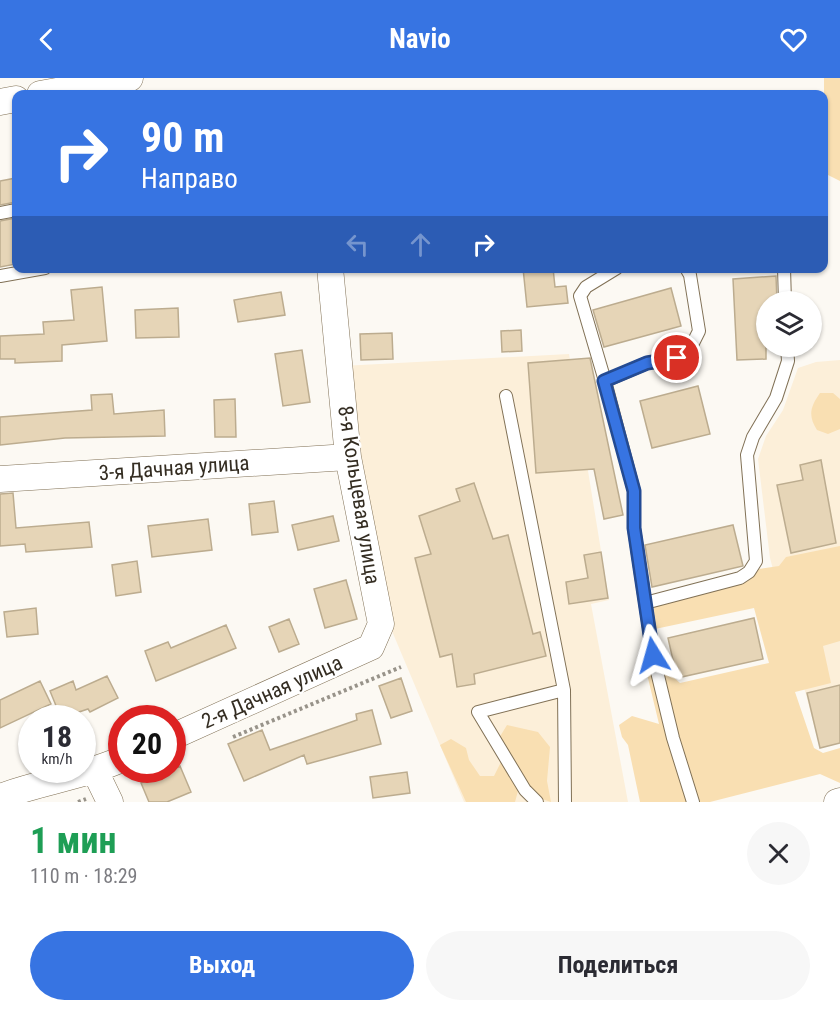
<!DOCTYPE html>
<html lang="ru">
<head>
<meta charset="utf-8">
<style>
  body { margin:0; font-family:"Roboto Condensed",sans-serif; background:#f7f7f7; color:#2b2b33; height:100vh; display:flex; flex-direction:column; font-size:22px; white-space:nowrap }
  * { box-sizing:border-box; margin:0 }
  p { font-size:20px; color:#7c7c81 }
  .icon { flex:none; width:33px; height:33px; fill:none; stroke:currentColor; stroke-width:2; stroke-linecap:round; stroke-linejoin:round }
  .map { position:relative; height:724px; overflow:hidden }
  .drawer { display:flex; flex-direction:column; background:#fff; flex:1 }
  .drawer>* { flex:none }
  .banner { position:absolute; left:12px; top:12px; width:816px; height:183px; border-radius:12px; box-shadow:0 2px 4px #0004; background:#3774e2; color:#fff; overflow:hidden }
  .buttons { position:absolute; left:756px; top:213px; display:grid; gap:12px }
  .buttons a { display:grid; place-items:center; width:66px; height:66px; border-radius:50%; background:#fff; box-shadow:0 2px 4px #0004; font-size:30px }
  .speed { position:absolute; left:18px; top:627px; display:flex; gap:12px; font-size:30px; font-weight:700; text-align:center }
  .speed>* { display:grid; place-content:center; width:78px; height:78px; border-radius:50%; background:#fff; box-shadow:0 2px 4px #0004; line-height:1 }
  .speed small { font-size:15px; font-weight:400 }
  .speed .limit { border:9px solid #d22; background:#fff; color:#111 }
  .pin { position:absolute; display:grid; place-items:center; width:51px; height:51px; color:#fff; margin:-26px; border:3px solid #fff; border-radius:50%; box-shadow:0 2px 6px #0007 }
  .me { position:absolute; width:66px; margin:-33px; rotate:352deg; stroke-linejoin:round; filter:drop-shadow(0 0 4px #0008) }
  .turn { display:flex; align-items:center; gap:21px; height:126px; padding:0 30px; font-size:27px }
  .turn .icon { width:78px; height:78px; stroke-width:2.5 }
  .turn b { display:block; font-size:42px; line-height:51px }
  .lanes { display:flex; align-items:center; height:57px; padding:0 30px; background:#0003; justify-content:center; gap:30px; direction:ltr }
  .lanes .off { opacity:.35 }
  .round { display:grid; place-items:center; flex:none; width:63px; height:63px; border-radius:32px; background:#f7f7f7 }
  .headline { display:flex; align-items:center; justify-content:space-between; height:102px; padding:0 30px }
  h1 { font-size:36px; font-weight:700; line-height:45px; color:#1e9e55 }
  .action { display:flex; gap:12px; margin-top:auto; padding:12px 30px }
  .action a { flex:1; height:69px; border-radius:36px; background:#3774e2; color:#fff; font-size:24px; font-weight:700; line-height:69px; text-align:center }
  .action a+a { background:#f7f7f7; color:#2b2b33 }
  header { display:flex; justify-content:space-between; align-items:center; height:78px; padding:0 30px; background:#3774e2; color:#fff; font-size:27px; font-weight:700 }
  .map>svg:first-child { display:block }
  .built { fill:#fcefd9 }
  .green { fill:#f9dfb2 }
  .building { fill:#e6d5b7; stroke:#bcac8f; stroke-width:1.5 }
  .lines { fill:none; stroke-linecap:round; stroke-linejoin:round }
  .lane-casing { stroke:#817156; stroke-width:14 }
  .street-casing { stroke:#817156; stroke-width:27 }
  .path { stroke:#98938a; stroke-width:4; stroke-dasharray:3 3; stroke-linecap:butt }
  .lane { stroke:#fff; stroke-width:12 }
  .street { stroke:#fff; stroke-width:26 }
  .route-casing { stroke:#244b93; stroke-width:15 }
  .route { stroke:#3774e2; stroke-width:10 }
  .labels { text-anchor:middle; stroke-width:4.5; stroke-linejoin:round; paint-order:stroke }
  .street-label { font-size:21px; fill:#342d22; stroke:#fff }
</style>
</head>
<body>
<header><svg class="icon" aria-label="back" viewBox="0 0 24 24"><path d="M15 5l-7 7 7 7"/></svg>Navio<svg class="icon" aria-label="heart" viewBox="0 0 24 24"><path d="M12 20l-8-8c-3-5 5-10 8-4 3-6 11-1 8 4z"/></svg></header>
<div class="map">
<svg width="840" height="724" viewBox="0 0 840 724">
  <rect width="100%" height="100%" fill="#fcf9f3"/>
  <path class="built" d="M 569,276 L 609,522 L 591,526 L 628,724 L 464,724 L 389,546 L 342,288 Z
    M 840,282 L 840,665 L 820,670 L 770,480 L 758,381 L 766,358 L 783,332 L 798,290 L 816,284 Z"/>
  <path class="green" d="M 824,0 L 840,0 L 840,103 L 824,95 Z
    M 820,315 L 833,315 L 840,321 L 840,351 L 828,356 L 817,352 C 808,338 810,329 820,315 Z
    M 840,468 L 840,563 L 823,568 L 831,605 L 795,614 L 814,670 L 823,675 L 840,670 L 840,705 L 820,696 L 710,724 L 640,724 L 628,667 L 622,659 L 619,647 L 632,638 L 659,646 L 647,596 L 663,590 L 680,605 L 769,585 L 754,530 L 655,551 L 652,529 L 748,503 L 759,491 L 779,488 L 786,479 Z
    M 507,647 L 538,654 L 550,669 L 547,703 L 551,724 L 518,713 L 515,724 L 466,724 L 440,667 L 451,661 L 466,670 L 469,682 L 480,698 L 494,698 L 501,684 L 493,670 Z"/>
  <path class="building" d="M 16,100 L 16,124 L 0,127 L 0,103 Z
    M 16,140 L 16,186 L 0,189 L 0,143 Z
    M 523,190 L 553,190 L 555,209 L 566,208 L 568,225 L 527,229 Z
    M 776,198 L 777,224 L 766,224 L 766,281 L 737,282 L 733,201 Z
    M 102,209 L 107,263 L 62,267 L 62,283 L 15,285 L 15,281 L 0,281 L 0,258 L 44,256 L 43,244 L 74,242 L 71,212 Z
    M 671,210 L 681,248 L 604,269 L 593,232 Z
    M 281,214 L 285,237 L 238,244 L 234,222 Z
    M 178,230 L 179,259 L 136,260 L 135,232 Z
    M 521,252 L 522,273 L 502,274 L 501,253 Z
    M 392,255 L 393,281 L 361,282 L 360,256 Z
    M 302,272 L 310,324 L 283,328 L 275,276 Z
    M 590,280 L 623,437 L 604,441 L 594,391 L 536,395 L 528,285 Z
    M 698,308 L 710,356 L 652,370 L 640,323 Z
    M 112,316 L 114,336 L 164,332 L 165,358 L 65,360 L 0,367 L 0,339 L 92,332 L 91,317 Z
    M 235,321 L 236,359 L 215,359 L 214,322 Z
    M 821,382 L 836,465 L 791,475 L 777,407 L 803,402 L 800,387 Z
    M 474,405 L 493,461 L 508,457 L 533,556 L 540,554 L 546,578 L 474,596 L 475,606 L 457,609 L 452,576 L 440,579 L 415,480 L 431,476 L 419,438 L 460,423 L 456,411 Z
    M 13,415 L 16,450 L 89,444 L 92,469 L 26,474 L 25,466 L 0,468 L 0,416 Z
    M 274,423 L 278,454 L 252,457 L 249,426 Z
    M 333,438 L 339,463 L 298,472 L 292,447 Z
    M 208,441 L 212,472 L 152,479 L 148,448 Z
    M 733,447 L 743,488 L 652,509 L 645,467 Z
    M 601,474 L 608,520 L 569,526 L 566,504 L 588,500 L 584,477 Z
    M 137,483 L 141,514 L 116,518 L 112,487 Z
    M 346,502 L 357,541 L 325,550 L 314,511 Z
    M 36,530 L 38,556 L 7,559 L 4,534 Z
    M 754,540 L 763,581 L 677,600 L 668,560 Z
    M 289,541 L 299,566 L 279,574 L 269,549 Z
    M 226,547 L 236,570 L 156,603 L 145,573 L 168,564 L 171,570 Z
    M 107,598 L 118,620 L 90,634 L 88,631 L 61,640 L 50,613 L 73,603 L 76,612 Z
    M 401,600 L 412,633 L 391,640 L 379,608 Z
    M 40,603 L 51,626 L 0,650 L 0,622 Z
    M 840,607 L 840,665 L 820,670 L 807,615 Z
    M 372,632 L 381,666 L 307,686 L 304,677 L 244,703 L 228,666 L 262,652 L 270,672 L 357,642 L 356,636 Z
    M 180,688 L 191,714 L 167,724 L 149,724 L 141,705 Z
    M 407,694 L 410,715 L 373,720 L 370,699 Z"/>
  <g class="lines">
    <defs>
      <path id="lane" d="M 0,135 L 16,132
        M 686,190 L 690,197 L 699,253 L 691,269 L 677,280 L 647,285 L 605,303 L 634,413 L 634,450 L 653,577 L 673,660 L 693,724
        M 784,190 L 785,224
        M 0,198 L 45,190
        M 605,303 L 580,218 L 586,209 L 617,190
        M 506,318 L 564,612 L 565,724
        M 645,525 L 740,500 L 749,494 L 756,483 L 747,377 L 753,359 L 776,320 L 788,283 L 787,268
        M 537,724 L 525,712 L 478,634 L 564,612"/>
      <path id="street" d="M 40,16 L 130,0
        M 0,24 L 16,21
        M 0,401 L 348,379
        M 172,659 L 371,569 L 381,546 L 348,379 L 330,190
        M 95,693 L 110,724
        M 0,719 C 40,704 82,699 122,681
        M 837,724 L 840,723"/>
    </defs>
    <use href="#lane" class="lane-casing"/>
    <use href="#street" class="street-casing"/>
    <path class="path" d="M 233,659 L 401,589
      M 137,699 L 156,692
      M 78,724 L 86,721"/>
    <use href="#lane" class="lane"/>
    <use href="#street" class="street"/>
  </g>
  <g class="lines">
    <defs>
      <path id="route" d="M 653,577 L 634,450 L 634,413 L 604,303 L 647,285 L 677,280"/>
    </defs>
    <use href="#route" class="route-casing"/>
    <use href="#route" class="route"/>
  </g>
  <g class="labels">
    <g class="street-label">
      <text transform="translate(174 390) rotate(-4)" y="7">3-я Дачная улица</text>
      <text transform="translate(359 417) rotate(81)" y="7">8-я Кольцевая улица</text>
      <text transform="translate(272 614) rotate(-24)" y="7">2-я Дачная улица</text>
    </g>
  </g>
</svg>
<div class="buttons">
<a><svg class="icon" aria-label="layers" viewBox="0 0 24 24"><path d="M12 4l9 5-9 5-9-5zM3 14l9 5 9-5"/></svg></a>
</div>
<div class="speed"><div>18<small>km/h</small></div><div class="limit">20</div></div>
<div class="pin" style="left:677px;top:280px;background:#d93025"><svg class="icon" aria-label="arrive" viewBox="0 0 24 24"><path d="M6 21V4h12l-3 4 3 4H6"/></svg></div>
<svg class="me" style="left:653px;top:577px" viewBox="-20 -20 40 40"><path d="M0-17L14 15 0 8-14 15z" fill="#3774e2" stroke="#fff" stroke-width="4"/></svg>
<div class="banner">
<div class="turn"><svg class="icon" aria-label="right" viewBox="0 0 24 24"><path d="M7 20v-9h11M14 6l5 5-5 5"/></svg><div><b>90 m</b>Направо</div></div>
<div class="lanes"><svg class="icon off" aria-label="left" viewBox="0 0 24 24"><path d="M17 20v-9H6M10 6l-5 5 5 5"/></svg><svg class="icon off" aria-label="ahead" viewBox="0 0 24 24"><path d="M12 20V5M6 11l6-6 6 6"/></svg><svg class="icon" aria-label="right" viewBox="0 0 24 24"><path d="M7 20v-9h11M14 6l5 5-5 5"/></svg></div>
</div>
</div>
<section class="drawer">
<div class="headline"><div><h1>1 мин</h1><p>110 m · 18:29</p></div><a class="round"><svg class="icon" aria-label="close" viewBox="0 0 24 24"><path d="M6 6l12 12M18 6L6 18"/></svg></a></div>
<div class="action"><a>Выход</a><a>Поделиться</a></div>
</section>
</body>
</html>
